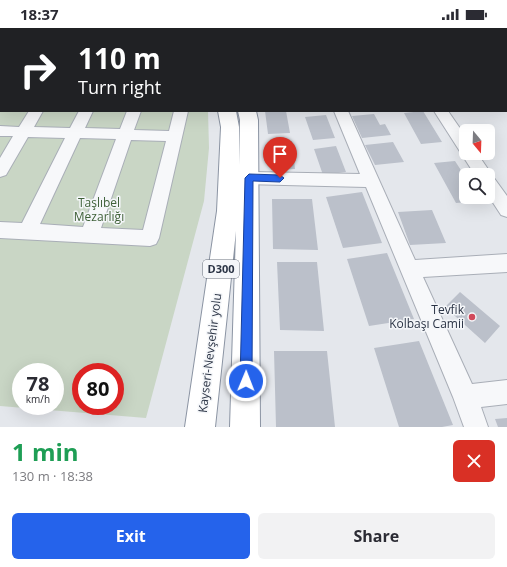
<!DOCTYPE html>
<html lang="en">
<head>
<meta charset="utf-8">
<style>
  body { margin:0; font-family:"Open Sans",sans-serif; background:#f2f2f3; color:#2b2b33; height:100vh; display:flex; flex-direction:column; font-size:15px; white-space:nowrap }
  * { box-sizing:border-box; margin:0 }
  p { font-size:13px; color:#7c7c81 }
  .icon { flex:none; width:22px; height:22px; fill:none; stroke:currentColor; stroke-width:2; stroke-linecap:round; stroke-linejoin:round }
  .map { position:relative; height:399px; overflow:hidden }
  .sheet { display:flex; flex-direction:column; background:#fff; flex:1 }
  .sheet>* { flex:none }
  .guide { position:absolute; left:0px; top:0px; width:507px; height:84px; box-shadow:0 4px 16px #0002; background:#202124; color:#fff; overflow:hidden }
  .needle { width:26px; rotate:161deg }
  .tools { position:absolute; left:459px; top:96px; display:grid; gap:8px }
  .tools a { display:grid; place-items:center; width:36px; height:36px; border-radius:6px; background:#fff; box-shadow:0 4px 16px #0002; font-size:20px }
  .speed { position:absolute; left:12px; top:335px; display:flex; gap:8px; font-size:20px; font-weight:700; text-align:center }
  .speed>* { display:grid; place-content:center; width:52px; height:52px; border-radius:50%; background:#fff; box-shadow:0 4px 16px #0002; line-height:1 }
  .speed small { font-size:10px; font-weight:400 }
  .speed .limit { border:6px solid #d22; background:#fff; color:#111 }
  .pin { position:absolute; display:grid; place-items:center; width:34px; height:34px; color:#fff; margin:-41px -17px; border-radius:50% 50% 50% 0; rotate:-45deg; box-shadow:0 0 4px #0007 }
  .pin .icon { rotate:45deg }
  .me { position:absolute; width:44px; margin:-22px; rotate:1deg; stroke-linejoin:round; filter:drop-shadow(0 0 3px #0008) }
  .turn { display:flex; align-items:center; gap:14px; height:84px; padding:0 12px; font-size:18px }
  .turn .icon { width:52px; height:52px; stroke-width:2.5 }
  .turn b { display:block; font-size:28px; line-height:34px }
  .round { display:grid; place-items:center; flex:none; width:42px; height:42px; border-radius:6px; background:#f2f2f3 }
  .head { display:flex; align-items:center; justify-content:space-between; height:68px; padding:0 12px }
  h1 { font-size:24px; font-weight:700; line-height:30px; color:#1e9e55 }
  .cta { display:flex; gap:8px; margin-top:auto; padding:8px 12px }
  .cta a { flex:1; height:46px; border-radius:6px; background:#2563eb; color:#fff; font-size:16px; font-weight:700; line-height:46px; text-align:center }
  .cta a+a { background:#f2f2f3; color:#2b2b33 }
  .status { display:flex; justify-content:space-between; align-items:center; height:28px; padding:0 20px; background:#fff; direction:ltr }
  .status svg { height:11px; fill:currentColor }
  .map>svg:first-child { display:block }
  .green { fill:#c9d6c5; fill-rule:evenodd }
  .building { fill:#bbc0ca }
  .lines { fill:none; stroke-linecap:round; stroke-linejoin:round }
  .minor-casing { stroke:#a9aeb7; stroke-width:2 }
  .highway-casing { stroke:#8b94a3; stroke-width:2 }
  .minor { fill:#f7f8fa; fill-rule:evenodd }
  .highway { fill:#fff; fill-rule:evenodd }
  .route { fill:#2563eb; stroke:#184099 }
  .poi-dot { fill:#d1495b; stroke:#f4f6f9; stroke-width:1.5 }
  .labels { text-anchor:middle; stroke-width:3; stroke-linejoin:round; paint-order:stroke }
  .shield { fill:#f4f6f9; stroke:#676e7b; stroke-width:1 }
  .shield-label { font-size:11px; font-weight:bold; fill:#2b3445 }
  .park-label { font-size:12px; fill:#3f6138; stroke:#f4f6f9 }
  .poi-label { font-size:12px; fill:#2b3445; stroke:#f4f6f9; text-anchor:end }
  .street-label { font-size:12px; fill:#2b3445; stroke:#f4f6f9 }
</style>
</head>
<body>
<div class="status"><b>18:37</b><svg viewBox="0 0 49 12"><path d="M0 12V9h3v3zM5 12V6h3v6zM10 12V3h3v9zM15 12V0h3v12zM26 1h20v11H26zM47 4h2v5h-2z"/></svg></div>
<div class="map">
<svg width="507" height="399" viewBox="0 0 507 399">
  <rect width="100%" height="100%" fill="#e4e7ec"/>
  <path class="green" d="M 0,0 L 119,1 L 1,1 L 1,83 L 208,83 L 209,120 L 204,173 L 146,390 L 0,378 ZM 21,344 L 55,344 L 55,378 L 21,378 ZM 81,344 L 115,344 L 115,378 L 81,378 Z"/>
  <path class="building" d="M 265,83 L 286,83 L 290,105 L 268,106 Z
    M 423,83 L 442,114 L 421,116 L 404,85 Z
    M 374,86 L 380,97 L 385,96 L 391,107 L 362,110 L 352,88 Z
    M 326,87 L 335,110 L 313,112 L 305,89 Z
    M 269,113 L 292,113 L 295,141 L 271,142 Z
    M 393,114 L 404,134 L 375,137 L 365,117 Z
    M 336,118 L 346,144 L 323,147 L 314,121 Z
    M 455,133 L 466,150 L 466,169 L 478,169 L 480,173 L 456,175 L 434,135 Z
    M 362,164 L 382,215 L 343,220 L 326,169 Z
    M 272,171 L 312,171 L 318,222 L 273,221 Z
    M 432,182 L 446,215 L 410,217 L 398,184 Z
    M 387,225 L 414,291 L 369,298 L 347,231 Z
    M 277,234 L 317,234 L 324,303 L 280,302 Z
    M 460,264 L 500,298 L 485,315 L 445,279 Z
    M 419,313 L 453,397 L 442,399 L 399,399 L 374,320 Z
    M 274,323 L 327,323 L 335,399 L 276,399 Z
    M 507,390 L 507,399 L 498,399 L 495,391 Z"/>
  <g class="lines">
    <defs>
      <path id="minor" d="M 4,0 L 16,0 L 16,1 L 4,1 Z
        M 44,0 L 56,0 L 43,1 Z
        M 285,0 L 297,0 L 298,1 L 286,1 Z
        M 354,0 L 366,0 L 367,1 L 355,1 Z
        M 0,47 L 1,47 L 1,56 L 0,56 Z
        M 29,83 L 43,83 L 34,99 L 70,100 L 79,83 L 93,83 L 85,100 L 120,101 L 127,83 L 141,83 L 134,102 L 169,103 L 174,83 L 188,83 L 159,210 L 156,216 L 150,218 L 0,210 L 0,194 L 22,195 L 65,110 L 28,109 L 6,147 L 0,149 L 0,130 L 13,108 L 0,108 L 0,98 L 19,99 ZM 80,110 L 116,111 L 83,199 L 40,196 ZM 131,112 L 166,113 L 143,202 L 101,200 Z
        M 334,83 L 348,83 L 415,232 L 507,226 L 507,244 L 423,249 L 472,356 L 507,352 L 507,376 L 481,379 L 488,399 L 464,399 L 453,369 L 366,159 L 249,156 L 243,154 L 241,150 L 243,146 L 249,144 L 360,146 Z
        M 434,83 L 448,83 L 466,109 L 466,125 L 477,125 L 492,147 L 491,149 L 494,150 L 507,168 L 507,189 L 501,187 L 488,167 L 488,147 L 475,147 Z"/>
      <path id="highway" d="M 190,0 L 204,0 L 204,1 L 190,1 Z
        M 209,0 L 223,0 L 224,1 L 210,1 Z
        M 218,83 L 236,83 L 239,99 L 239,137 L 240,92 L 238,83 L 256,83 L 258,92 L 260,399 L 230,399 L 236,203 L 215,399 L 185,399 L 217,183 L 221,99 Z"/>
    </defs>
    <use href="#minor" class="minor-casing"/>
    <use href="#highway" class="highway-casing"/>
    <use href="#minor" class="minor"/>
    <use href="#highway" class="highway"/>
  </g>
  <path class="route" d="M 249,146 L 280,147 L 284,150 L 280,154 L 253,153 L 252,353 L 250,357 L 246,359 L 241,357 L 240,353 L 245,150 Z"/>
  <circle class="poi-dot" cx="472" cy="289" r="4"/>
  <g class="labels">
    <rect class="shield" x="203" y="232" width="36" height="18" rx="3"/>
    <g class="shield-label">
      <text x="221" y="245">D300</text>
    </g>
    <g class="park-label">
      <text x="99" y="179">Taşlıbel<tspan x="99" dy="14">Mezarlığı</tspan></text>
    </g>
    <g class="poi-label">
      <text x="464" y="286">Tevfik<tspan x="464" dy="14">Kolbaşı Camii</tspan></text>
    </g>
    <g class="street-label">
      <text transform="translate(210 325) rotate(-83)" y="4">Kayseri-Nevşehir yolu</text>
    </g>
  </g>
</svg>
<div class="tools">
<a><svg class="needle" viewBox="-14 -14 28 28"><path d="M0-13l5 13h-10z" fill="#e53935"/><path d="M0 13l5-13h-10z" fill="#7c7c81"/></svg></a>
<a><svg class="icon" aria-label="search" viewBox="0 0 24 24"><circle cx="10" cy="10" r="6"/><path d="M15 15l6 6"/></svg></a>
</div>
<div class="speed"><div>78<small>km/h</small></div><div class="limit">80</div></div>
<div class="pin" style="left:280px;top:150px;background:#d93025"><svg class="icon" aria-label="arrive" viewBox="0 0 24 24"><path d="M6 21V4h12l-3 4 3 4H6"/></svg></div>
<svg class="me" style="left:246px;top:353px" viewBox="-20 -20 40 40"><circle r="17" fill="#2563eb" stroke="#fff" stroke-width="3"/><path d="M0-11L8 9 0 5-8 9z" fill="#fff"/></svg>
<div class="guide">
<div class="turn"><svg class="icon" aria-label="right" viewBox="0 0 24 24"><path d="M7 20v-9h11M14 6l5 5-5 5"/></svg><div><b>110 m</b>Turn right</div></div>
</div>
</div>
<section class="sheet">
<div class="head"><div><h1>1 min</h1><p>130 m · 18:38</p></div><a class="round" style="background:#d93025;color:#fff"><svg class="icon" aria-label="close" viewBox="0 0 24 24"><path d="M6 6l12 12M18 6L6 18"/></svg></a></div>
<div class="cta"><a>Exit</a><a>Share</a></div>
</section>
</body>
</html>
